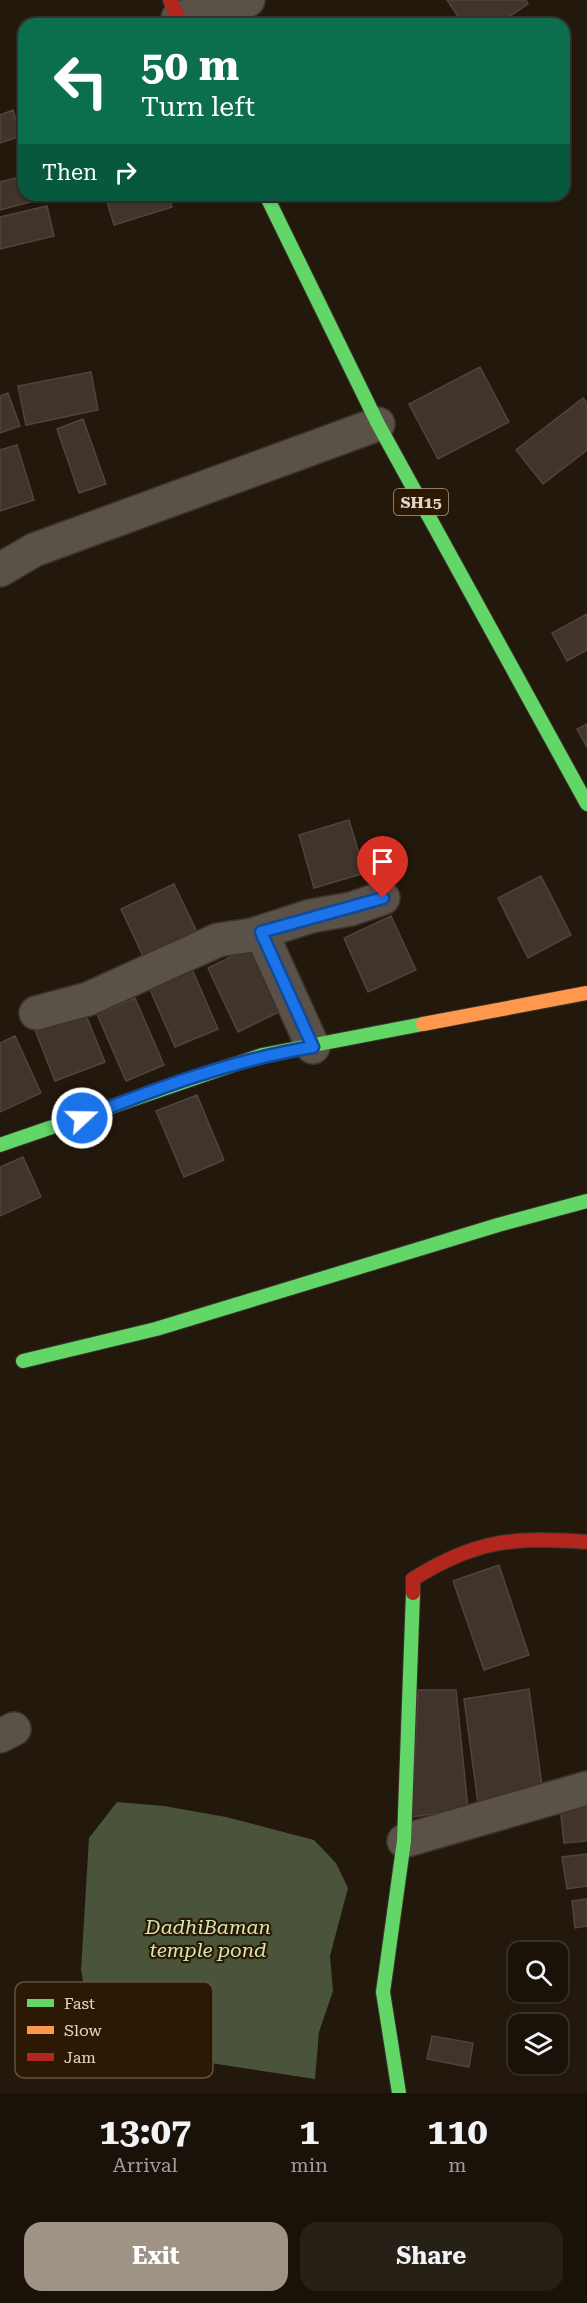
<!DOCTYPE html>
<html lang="en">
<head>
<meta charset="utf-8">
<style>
  body { margin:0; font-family:"Roboto Serif",serif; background:#272017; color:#f1f3f6; height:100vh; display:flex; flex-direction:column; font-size:22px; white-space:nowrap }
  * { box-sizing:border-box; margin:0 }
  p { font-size:20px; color:#9f9e9c }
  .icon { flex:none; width:33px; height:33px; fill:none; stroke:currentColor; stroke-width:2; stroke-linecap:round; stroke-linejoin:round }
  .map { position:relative; height:2093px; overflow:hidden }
  .panel { display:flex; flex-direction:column; background:#1a1209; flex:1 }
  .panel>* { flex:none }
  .hud { position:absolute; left:18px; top:18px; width:552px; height:183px; border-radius:18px; box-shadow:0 2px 4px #0004,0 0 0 2px #38322a; background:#0b6e4f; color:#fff; overflow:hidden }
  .controls { position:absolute; left:508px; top:1942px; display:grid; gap:12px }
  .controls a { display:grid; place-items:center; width:60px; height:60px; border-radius:12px; background:#1a1209; box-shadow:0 2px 4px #0004,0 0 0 2px #38322a; font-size:30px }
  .pin { position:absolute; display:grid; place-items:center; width:51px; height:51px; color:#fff; margin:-62px -26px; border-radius:50% 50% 50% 0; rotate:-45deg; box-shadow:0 0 6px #0007 }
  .pin .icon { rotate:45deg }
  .me { position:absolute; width:66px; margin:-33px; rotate:69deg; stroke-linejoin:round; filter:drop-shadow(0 0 4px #0008) }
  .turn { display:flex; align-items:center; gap:21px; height:126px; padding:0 24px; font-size:27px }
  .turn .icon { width:78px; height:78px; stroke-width:2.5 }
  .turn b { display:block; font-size:42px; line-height:51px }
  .then { display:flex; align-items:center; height:57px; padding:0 24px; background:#0003; gap:12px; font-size:22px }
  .eta { display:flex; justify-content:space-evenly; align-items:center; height:102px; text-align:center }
  .eta b { font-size:36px; font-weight:700; line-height:42px }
  .primary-button { display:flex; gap:12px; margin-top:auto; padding:12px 24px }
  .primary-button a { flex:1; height:69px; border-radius:18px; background:#9f9386; color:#fff; font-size:24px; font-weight:700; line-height:69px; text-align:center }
  .primary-button a+a { background:#272017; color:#f1f3f6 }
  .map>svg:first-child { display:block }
  .water { fill:#4a543a }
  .building { fill:#40342d; stroke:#50453d; stroke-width:1.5 }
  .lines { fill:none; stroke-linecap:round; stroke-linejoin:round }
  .street-casing { stroke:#3c332b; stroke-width:36 }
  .fast-casing { stroke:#3c332b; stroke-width:16 }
  .slow-casing { stroke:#3c332b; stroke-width:16 }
  .jam-casing { stroke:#3c332b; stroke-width:16 }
  .street { stroke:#5a5148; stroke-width:33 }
  .fast { stroke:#63d668; stroke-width:14 }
  .slow { stroke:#ff974d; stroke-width:14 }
  .jam { stroke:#b3261e; stroke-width:14 }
  .route-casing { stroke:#114b97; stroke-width:15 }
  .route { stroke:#1a73e8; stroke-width:10 }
  .labels { text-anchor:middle; stroke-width:4.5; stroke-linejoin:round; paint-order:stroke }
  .shield { fill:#2c1903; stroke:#ab9d8d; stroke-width:1.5 }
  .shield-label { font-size:16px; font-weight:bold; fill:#e2d5c8 }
  .water-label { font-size:20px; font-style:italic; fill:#d2e8b2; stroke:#2c1903 }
  .key { fill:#2c1903; stroke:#63513e; stroke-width:1.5 }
  .key-label { font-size:16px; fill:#e2d5c8 }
</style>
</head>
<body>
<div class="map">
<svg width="587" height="2093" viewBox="0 0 587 2093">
  <rect width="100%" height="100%" fill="#23180c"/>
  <path class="water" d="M 117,1802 L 164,1806 L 226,1817 L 314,1840 L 336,1863 L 348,1888 L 330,1956 L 333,1991 L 319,2032 L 315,2079 L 139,2052 L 88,2008 L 81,1970 L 89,1838 Z"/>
  <path class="building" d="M 447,0 L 526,0 L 528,4 L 498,24 L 463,24 Z
    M 13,110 L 21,136 L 0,143 L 0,115 Z
    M 24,176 L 24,195 L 57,195 L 0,210 L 0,182 Z
    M 116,195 L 168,195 L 172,207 L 114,225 L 106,198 Z
    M 47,206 L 54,236 L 0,249 L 0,217 Z
    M 480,367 L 509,422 L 438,459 L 409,404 Z
    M 91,372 L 98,410 L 26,425 L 18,386 Z
    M 8,393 L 20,426 L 0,433 L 0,396 Z
    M 583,398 L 587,403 L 587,450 L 543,484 L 516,450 Z
    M 83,419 L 106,484 L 79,493 L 57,429 Z
    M 17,445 L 34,500 L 0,511 L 0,450 Z
    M 587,614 L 587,650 L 567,661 L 552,633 Z
    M 587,724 L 587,747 L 577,729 Z
    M 349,820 L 365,873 L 314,888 L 299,835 Z
    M 541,876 L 571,935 L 528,958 L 498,898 Z
    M 174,884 L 197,932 L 144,958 L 121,909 Z
    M 391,916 L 416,970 L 368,992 L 344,938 Z
    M 257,944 L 287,1008 L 238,1032 L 208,968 Z
    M 188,960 L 218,1029 L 175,1047 L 145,978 Z
    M 135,998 L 164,1065 L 126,1081 L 97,1014 Z
    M 84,1010 L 105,1062 L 55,1081 L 35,1030 Z
    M 15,1036 L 41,1093 L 0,1112 L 0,1043 Z
    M 197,1095 L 224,1160 L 184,1177 L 156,1111 Z
    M 23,1157 L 41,1197 L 0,1216 L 0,1167 Z
    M 499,1565 L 529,1655 L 484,1670 L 453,1581 Z
    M 529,1689 L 543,1794 L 478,1803 L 464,1699 Z
    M 418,1690 L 456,1690 L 468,1809 L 412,1817 Z
    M 587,1803 L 587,1841 L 564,1843 L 560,1806 Z
    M 587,1854 L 587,1886 L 567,1889 L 562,1857 Z
    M 587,1899 L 587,1926 L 575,1928 L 572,1901 Z
    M 432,2036 L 473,2043 L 469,2067 L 427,2059 Z"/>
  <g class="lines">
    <defs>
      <path id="street" d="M 178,18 L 248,0
        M 0,570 L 34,550 L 378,424
        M 261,932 L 313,1047
        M 36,1013 L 88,999 L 218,940 L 252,935 L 311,916 L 351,909 L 383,898
        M 0,1736 L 14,1729
        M 404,1841 L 587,1788"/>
      <path id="fast" d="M 266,195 L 378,424 L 587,804
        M 0,1145 L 262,1055 L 423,1024
        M 23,1361 L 156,1329 L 498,1225 L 587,1201
        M 399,2093 L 383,1992 L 404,1841 L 413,1593"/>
      <path id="slow" d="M 423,1024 L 587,993"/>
      <path id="jam" d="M 170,0 L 181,24
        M 413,1593 L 413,1579 C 477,1539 514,1537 587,1542"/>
    </defs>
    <use href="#street" class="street-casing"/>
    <use href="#fast" class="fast-casing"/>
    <use href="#slow" class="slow-casing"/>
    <use href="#jam" class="jam-casing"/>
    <use href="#street" class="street"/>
    <use href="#fast" class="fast"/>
    <use href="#slow" class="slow"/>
    <use href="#jam" class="jam"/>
  </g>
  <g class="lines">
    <defs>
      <path id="route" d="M 82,1118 C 158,1088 232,1060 313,1047 L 261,932 L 383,898"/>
    </defs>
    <use href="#route" class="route-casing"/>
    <use href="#route" class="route"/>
  </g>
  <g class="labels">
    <rect class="shield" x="394" y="489" width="54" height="26" rx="4.5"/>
    <g class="shield-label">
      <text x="421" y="508">SH15</text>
    </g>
    <g class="water-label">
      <text x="208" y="1934">DadhiBaman<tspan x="208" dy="23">temple pond</tspan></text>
    </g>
  </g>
  <rect x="15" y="1982" width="198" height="96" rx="9" class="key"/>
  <rect x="27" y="1999" width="27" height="8" fill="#63d668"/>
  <rect x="27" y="2026" width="27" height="8" fill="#ff974d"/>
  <rect x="27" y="2053" width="27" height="8" fill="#b3261e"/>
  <g class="key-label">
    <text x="64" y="2009">Fast</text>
    <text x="64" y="2036">Slow</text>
    <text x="64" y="2063">Jam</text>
  </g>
</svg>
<div class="controls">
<a><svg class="icon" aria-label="search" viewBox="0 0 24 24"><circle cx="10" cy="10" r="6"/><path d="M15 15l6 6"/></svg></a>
<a><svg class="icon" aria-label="layers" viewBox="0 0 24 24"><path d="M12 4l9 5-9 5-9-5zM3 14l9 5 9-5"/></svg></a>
</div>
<div class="pin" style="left:383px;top:898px;background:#d93025"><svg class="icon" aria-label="arrive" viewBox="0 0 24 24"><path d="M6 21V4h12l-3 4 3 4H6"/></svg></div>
<svg class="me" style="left:82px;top:1118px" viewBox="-20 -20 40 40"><circle r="17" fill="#1a73e8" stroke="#fff" stroke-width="3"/><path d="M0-11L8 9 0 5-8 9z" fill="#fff"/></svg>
<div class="hud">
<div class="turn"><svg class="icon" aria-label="left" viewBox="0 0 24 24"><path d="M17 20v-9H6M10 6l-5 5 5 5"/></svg><div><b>50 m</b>Turn left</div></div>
<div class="then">Then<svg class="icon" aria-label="right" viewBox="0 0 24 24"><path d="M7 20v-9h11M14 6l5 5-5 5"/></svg></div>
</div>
</div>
<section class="panel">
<div class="eta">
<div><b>13:07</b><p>Arrival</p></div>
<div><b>1</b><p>min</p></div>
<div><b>110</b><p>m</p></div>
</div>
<div class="primary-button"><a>Exit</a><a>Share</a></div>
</section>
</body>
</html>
